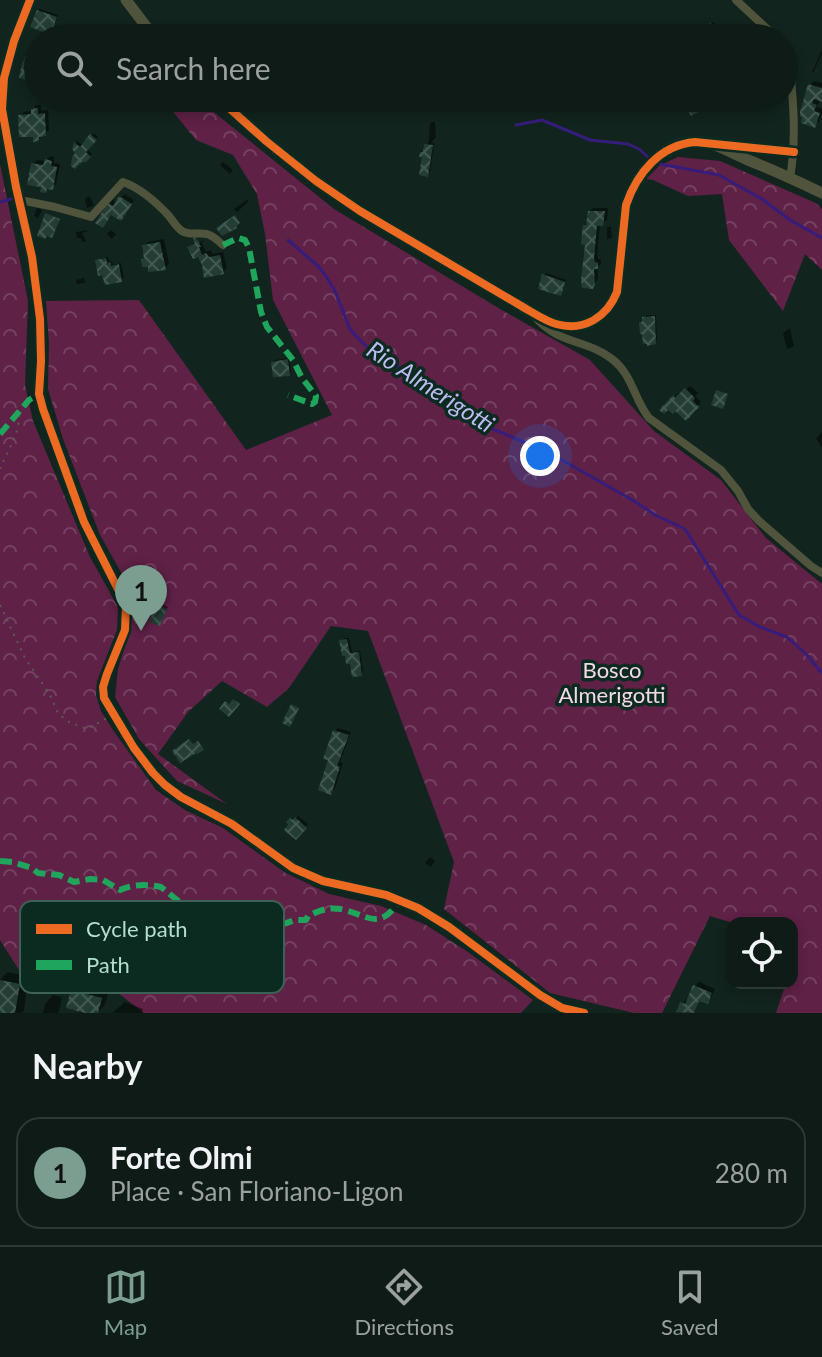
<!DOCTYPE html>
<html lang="en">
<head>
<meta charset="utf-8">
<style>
  :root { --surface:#0e1b16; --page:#17241f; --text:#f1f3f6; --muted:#9ba1a1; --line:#2e3935; --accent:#7b9e90 }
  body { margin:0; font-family:Lato,sans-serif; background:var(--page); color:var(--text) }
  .controls { position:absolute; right:24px; bottom:24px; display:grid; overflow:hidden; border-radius:16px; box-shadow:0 4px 12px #0003 }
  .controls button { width:72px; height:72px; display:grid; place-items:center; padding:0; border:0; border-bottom:2px solid var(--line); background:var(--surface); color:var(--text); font:40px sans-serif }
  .you { position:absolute; left:540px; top:456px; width:28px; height:28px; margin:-20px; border:6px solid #fff; border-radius:50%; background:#1a73e8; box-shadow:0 0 0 12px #1a73e833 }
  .badge { display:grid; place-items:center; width:52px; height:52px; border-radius:50%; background:var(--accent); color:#111; font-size:26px; font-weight:700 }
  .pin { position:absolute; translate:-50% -66px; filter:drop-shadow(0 2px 4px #0008) }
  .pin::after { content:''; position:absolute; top:42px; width:28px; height:24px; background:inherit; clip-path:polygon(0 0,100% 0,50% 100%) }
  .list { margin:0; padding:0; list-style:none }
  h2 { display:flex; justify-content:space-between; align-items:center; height:104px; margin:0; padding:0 32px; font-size:34px }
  h2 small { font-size:26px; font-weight:400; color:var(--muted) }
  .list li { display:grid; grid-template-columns:52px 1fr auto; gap:24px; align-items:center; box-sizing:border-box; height:112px; margin:0 16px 16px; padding:0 16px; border:2px solid var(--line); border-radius:24px }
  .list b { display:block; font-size:30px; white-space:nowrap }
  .list p { margin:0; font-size:26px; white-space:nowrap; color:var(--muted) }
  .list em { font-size:26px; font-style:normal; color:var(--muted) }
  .icon { flex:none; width:44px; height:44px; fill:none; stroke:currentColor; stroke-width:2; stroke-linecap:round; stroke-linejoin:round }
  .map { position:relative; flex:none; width:822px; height:1013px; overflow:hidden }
  .search { position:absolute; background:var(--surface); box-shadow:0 4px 12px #0003; left:24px; right:24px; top:24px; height:88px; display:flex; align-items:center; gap:20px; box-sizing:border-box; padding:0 28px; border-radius:44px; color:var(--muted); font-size:30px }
  .sheet { height:232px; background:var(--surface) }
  nav { display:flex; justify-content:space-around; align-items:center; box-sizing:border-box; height:112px; border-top:2px solid var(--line); background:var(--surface); font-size:22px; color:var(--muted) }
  nav a { display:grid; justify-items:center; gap:4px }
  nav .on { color:var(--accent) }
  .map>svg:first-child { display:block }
  .forest { fill:url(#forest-crowns) }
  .shadow { fill:#0007 }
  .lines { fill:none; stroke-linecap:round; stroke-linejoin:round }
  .stream { stroke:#361d7b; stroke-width:3 }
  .building { fill:url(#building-cross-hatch) }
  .path { stroke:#575e4d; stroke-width:2; stroke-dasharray:2 6; stroke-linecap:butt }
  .minor { stroke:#50543c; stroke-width:8 }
  .tertiary { stroke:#50543c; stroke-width:11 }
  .quiet { stroke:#20a55d; stroke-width:6; stroke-dasharray:12 6; stroke-linecap:butt }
  .cycleway-casing { stroke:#0b2b21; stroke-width:13 }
  .cycleway { stroke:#ed6a23; stroke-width:8 }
  .labels { text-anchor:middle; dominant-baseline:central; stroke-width:7; stroke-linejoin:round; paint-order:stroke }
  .park-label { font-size:22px; fill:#f6d8e6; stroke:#0b2b21 }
  .water-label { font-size:24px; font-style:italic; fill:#bfbbf1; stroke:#0b2b21 }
  .key { fill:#0b2b21; stroke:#3d6155; stroke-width:2 }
  .key-label { font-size:22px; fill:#b3dfcd }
</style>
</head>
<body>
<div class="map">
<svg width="822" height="1013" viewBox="0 0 822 1013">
  <defs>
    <pattern id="forest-crowns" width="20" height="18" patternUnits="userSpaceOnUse" patternTransform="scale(2)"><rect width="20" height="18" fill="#5f2146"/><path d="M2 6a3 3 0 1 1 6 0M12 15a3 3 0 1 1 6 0" fill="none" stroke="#744160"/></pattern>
    <pattern id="building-cross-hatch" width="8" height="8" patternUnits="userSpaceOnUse" patternTransform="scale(2)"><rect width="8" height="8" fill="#233d35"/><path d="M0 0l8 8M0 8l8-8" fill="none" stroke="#415951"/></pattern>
  </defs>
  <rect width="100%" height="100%" fill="#12241e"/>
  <!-- forest -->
  <path class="forest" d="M 162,98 L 198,98 L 205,105 L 334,209 L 500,309 L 590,360 L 654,431 L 721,480 L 766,538 L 822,584 L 822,1013 L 776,1013 L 786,983 L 792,983 L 792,964 L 798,945 L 792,942 L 792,923 L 733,923 L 710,916 L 662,1013 L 634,1013 L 550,993 L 444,909 L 454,862 L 368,631 L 331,626 L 289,688 L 267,707 L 222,681 L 188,712 L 158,754 L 227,804 L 177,781 L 139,739 L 115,697 L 118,669 L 132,622 L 131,590 L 100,535 L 63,439 L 48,389 L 49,344 L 46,301 L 139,300 L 246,450 L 332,415 L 273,300 L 265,234 L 257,194 L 233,155 L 196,140 Z
    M 678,157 L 720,161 L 818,204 L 822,210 L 822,270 L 805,254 L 783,311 L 729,240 L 722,194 L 688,196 L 653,180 L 646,179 L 659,166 Z
    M 0,164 L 28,301 L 25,385 L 33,421 L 90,557 L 118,607 L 117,630 L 97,681 L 96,695 L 101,711 L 113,730 L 156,790 L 185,810 L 223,828 L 284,872 L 329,894 L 381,906 L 426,925 L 468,952 L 533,1000 L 521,1013 L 144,1013 L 96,976 L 19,970 L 0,940 Z"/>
  <!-- shadow -->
  <path class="shadow" d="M 40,9 L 58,15 L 53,30 L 38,11 Z
    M 713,22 L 726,34 L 722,38 L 706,38 L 702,34 Z
    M 822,50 L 822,53 L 813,73 L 812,72 Z
    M 30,54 L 38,55 L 37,86 L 26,58 Z
    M 814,81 L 822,83 L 822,100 L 820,99 L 817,107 L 822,109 L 822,112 L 819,121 L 815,125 L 804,116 L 810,85 Z
    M 425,98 L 430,98 L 430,109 L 426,109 Z
    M 36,105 L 41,105 L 41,111 L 48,110 L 49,130 L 38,140 L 20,116 L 24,112 L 33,111 Z
    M 432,122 L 435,122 L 436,137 L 431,143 L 434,143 L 430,172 L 428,175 L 424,155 L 422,153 L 429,141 L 430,124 Z
    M 94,133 L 98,137 L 87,149 L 92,154 L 85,161 L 74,149 L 76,143 L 77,141 L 84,146 Z
    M 50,156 L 54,157 L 54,163 L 60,164 L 56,184 L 45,191 L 33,164 L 37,160 L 46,161 Z
    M 223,162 L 233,170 L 230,174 L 220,165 Z
    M 124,194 L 134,200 L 124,215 L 112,213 L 103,225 L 109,204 L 113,200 L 117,203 Z
    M 89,196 L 94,205 L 87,208 L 85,199 Z
    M 247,200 L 249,201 L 237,212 L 234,209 Z
    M 37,208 L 42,210 L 38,218 L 34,216 Z
    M 593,208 L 608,208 L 607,220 L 600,224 L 597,254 L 598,259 L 601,259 L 601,264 L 597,267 L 598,279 L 592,287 L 584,225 L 588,222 L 589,212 Z
    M 607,227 L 611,227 L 612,238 L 607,239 Z
    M 90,230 L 82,233 L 86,241 L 82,242 L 81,238 L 77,238 L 76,232 Z
    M 111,230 L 116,234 L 112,239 L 107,234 Z
    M 164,239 L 169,264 L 165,268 L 144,246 L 148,242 Z
    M 204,240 L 202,243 L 206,252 L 210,250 L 213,254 L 223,252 L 227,268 L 223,272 L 190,248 Z
    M 108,257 L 109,261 L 112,261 L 113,265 L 121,263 L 124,278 L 121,280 L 97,260 Z
    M 546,273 L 566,280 L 560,294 L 544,276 Z
    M 84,278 L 85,283 L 77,284 L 76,280 Z
    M 646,315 L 656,315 L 657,340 L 652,344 L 644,320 Z
    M 790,328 L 794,346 L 787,349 L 783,333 Z
    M 289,358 L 291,371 L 289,374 L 273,362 L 275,360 Z
    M 690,386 L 698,393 L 695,396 L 701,402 L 686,418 L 675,408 L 668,407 L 662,410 L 678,393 L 680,395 Z
    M 822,432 L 822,448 L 816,438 Z
    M 147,598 L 168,607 L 160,624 L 144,600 Z
    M 344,638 L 349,638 L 352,652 L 360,651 L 363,671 L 361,674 L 351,662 L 342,641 Z
    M 338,728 L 351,732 L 340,762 L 343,763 L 335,788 L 331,792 L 330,759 L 335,731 Z
    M 298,816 L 308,824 L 296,838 L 289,822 L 293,818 L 295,819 Z
    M 430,857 L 435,861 L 431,867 L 425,863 Z
    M 7,972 L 28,976 L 24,1011 L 21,1013 L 0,1013 L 0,980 Z
    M 81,982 L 109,989 L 105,1005 L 97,1013 L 93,1013 L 72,991 Z
    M 699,982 L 715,989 L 711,998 L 707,1002 L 700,999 L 694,1013 L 679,1011 L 686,999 L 689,1001 L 695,986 Z
    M 53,995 L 62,997 L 59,1011 L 57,1013 L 43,1013 L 45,1004 Z
    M 125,1002 L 143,1009 L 142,1013 L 112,1013 Z"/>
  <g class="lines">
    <!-- stream -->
    <path class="stream" d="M 516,125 L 542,120 L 590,140 L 628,144 L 639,149 L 648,157
      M 660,164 L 719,175 L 762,199 L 790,220 L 822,238
      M 0,202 L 11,199
      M 288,240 L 318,266 L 326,276 L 335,291 L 350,329 L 356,336 L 367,347 L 412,375 L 476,422 L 548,452 L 634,501 L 657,516 L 685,529 L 739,615 L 760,627 L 787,637 L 806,654 L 822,673"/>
  </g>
  <!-- building -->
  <path class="building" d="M 37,10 L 57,17 L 51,35 L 30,27 Z
    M 710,23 L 725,38 L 703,38 L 699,34 Z
    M 26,56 L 38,59 L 37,88 L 29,86 L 31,81 L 19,78 L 22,63 Z
    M 808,84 L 822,88 L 822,102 L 814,99 L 812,103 L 817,105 L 814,111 L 820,113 L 815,128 L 801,123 L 802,117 L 800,117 L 800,112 Z
    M 299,98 L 317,98 L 316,108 L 299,106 Z
    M 681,98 L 718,98 L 720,101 L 691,116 Z
    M 38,108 L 38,114 L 45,113 L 46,136 L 39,137 L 39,141 L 33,142 L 33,137 L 19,137 L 18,115 L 31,114 L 31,109 Z
    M 90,134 L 97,140 L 86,152 L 91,157 L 85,163 L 83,161 L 75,169 L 71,166 L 72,157 L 75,153 L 72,149 L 74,142 L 80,147 Z
    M 424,144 L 433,145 L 428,177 L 419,175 L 422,157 L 419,157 L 420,152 L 423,152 Z
    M 45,159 L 52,161 L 51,166 L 57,167 L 53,190 L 47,189 L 46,193 L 40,192 L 41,187 L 27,185 L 31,163 L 43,165 Z
    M 119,196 L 132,204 L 121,221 L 111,215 L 103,228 L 95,223 L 108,203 L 113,206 Z
    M 588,211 L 605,211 L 603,226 L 597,226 L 594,259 L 595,262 L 598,263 L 598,269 L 594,269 L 595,284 L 593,289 L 582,288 L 581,280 L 585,245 L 581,244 L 583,225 L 586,225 Z
    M 45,213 L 60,219 L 52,238 L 47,236 L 45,239 L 37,236 Z
    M 235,215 L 240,223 L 236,226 L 237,228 L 222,236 L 216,228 Z
    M 195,237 L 199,242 L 201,247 L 199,247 L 202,255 L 206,253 L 209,257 L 220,255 L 224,274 L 204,278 L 202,267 L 203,267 L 198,257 L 193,259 L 187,247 L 195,244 L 193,238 Z
    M 160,242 L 166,270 L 148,272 L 148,267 L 142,267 L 141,259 L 144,259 L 142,245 Z
    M 106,258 L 107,263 L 111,262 L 111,266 L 119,264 L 122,282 L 105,285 L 102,275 L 98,276 L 95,260 Z
    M 542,274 L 565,282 L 561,296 L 538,289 Z
    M 655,316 L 656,344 L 647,346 L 647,344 L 643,344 L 642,334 L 640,334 L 639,322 L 642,322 L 642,317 Z
    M 288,359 L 290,376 L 273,377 L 271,362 Z
    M 685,388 L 695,398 L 693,401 L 699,407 L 686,421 L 675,411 L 673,414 L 668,410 L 664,414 L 659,410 L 673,395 L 675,398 Z
    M 716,390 L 728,394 L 723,409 L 711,405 Z
    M 143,599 L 167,609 L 160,626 L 149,622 L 152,616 L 138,610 Z
    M 347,639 L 350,653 L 359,652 L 362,676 L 352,677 L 350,664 L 346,664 L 345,656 L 342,656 L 339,640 Z
    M 233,699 L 240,704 L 229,717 L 219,709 L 225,701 L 229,704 Z
    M 291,704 L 299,708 L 290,727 L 282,723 Z
    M 333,730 L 349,735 L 337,766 L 340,767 L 331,795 L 318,790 L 328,760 L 323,759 Z
    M 189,739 L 193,744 L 198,741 L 204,750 L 197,754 L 196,753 L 180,763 L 172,751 Z
    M 295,817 L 307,828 L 296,840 L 284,830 L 288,825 L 286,822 L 290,818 L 292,820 Z
    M 0,980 L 20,984 L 15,1013 L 0,1013 Z
    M 693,985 L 712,993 L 708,1004 L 699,1001 L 694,1013 L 676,1012 L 680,1002 L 685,1004 Z
    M 71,990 L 102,998 L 98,1013 L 85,1013 L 66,1008 Z"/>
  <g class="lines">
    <!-- path -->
    <path class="path" d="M 0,469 C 7,451 21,432 19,412
      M 0,605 L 25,658 L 50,695 L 58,713 L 67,721 L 87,729 L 107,718"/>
    <!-- minor -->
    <path class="minor" d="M 30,0 L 14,41 L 4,78 L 2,109 L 16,187 L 32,257 L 40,319 L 41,361 L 39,394 L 43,409 L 84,522 L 126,605 L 125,630 L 107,674 L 103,687 L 104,698 L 134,748 L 153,773 L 165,785 L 181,797 L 232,824 L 293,868 L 323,881 L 386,895 L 418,908 L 449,927 L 540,995 L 562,1008 L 584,1013
      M 736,0 L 777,38
      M 784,49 L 789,58 C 793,98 797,137 790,178
      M 719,144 L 794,152
      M 20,200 L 55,207 L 91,217 L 123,182 C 140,188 157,203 169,216 C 173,221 177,228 182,231 C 190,236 199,232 207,234 C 214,236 218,241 223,245
      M 534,316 C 560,346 585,338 612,359 C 632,374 634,399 649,418 L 721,470 L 738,491 L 748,509 L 759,521 L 811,566 L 822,573"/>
    <!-- tertiary -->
    <path class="tertiary" d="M 126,0 L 155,38
      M 218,98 L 266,141 L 316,181 L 360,211 L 528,310 C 537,315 546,321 556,324 C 584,332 607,317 617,292 L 626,205 C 637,172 668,134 708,143 C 721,146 735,155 748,160 C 773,170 797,181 822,193"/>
    <!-- quiet -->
    <path class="quiet" d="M 223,245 L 238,238 L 245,240 L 249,248 L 261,312 L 267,327 L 293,360 L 302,378 L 316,396 L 315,402 L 312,404 L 288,395
      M 0,434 L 29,400 L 39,394
      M 0,861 L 12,862 L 32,868 L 38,873 L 59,875 L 74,882 L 90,879 L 103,880 L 120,890 C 133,884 148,884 161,887 L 198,917 L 213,915 C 225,925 242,924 255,934 L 295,920 L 306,920 L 308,916 C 320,910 331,906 345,910 C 370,917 380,930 399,901"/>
    <defs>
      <path id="cycleway" d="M 30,0 L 14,41 L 4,78 L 2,109 L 16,187 L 32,257 L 40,319 L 41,361 L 39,394 L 43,409 L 84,522 L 126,605 L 125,630 L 107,674 L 103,687 L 104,698 L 134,748 L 153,773 L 165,785 L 181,797 L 232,824 L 293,868 L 323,881 L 386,895 L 418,908 L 449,927 L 540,995 L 562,1008 L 584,1013
        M 218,98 L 266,141 L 316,181 L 360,211 L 528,310 C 537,315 546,321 556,324 C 584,332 607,317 617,292 L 626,205 C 637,173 660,145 695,142 L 794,152"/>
    </defs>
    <!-- cycleway casing -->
    <use href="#cycleway" class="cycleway-casing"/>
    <!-- cycleway -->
    <use href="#cycleway" class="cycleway"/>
  </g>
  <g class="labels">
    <!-- park labels -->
    <g class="park-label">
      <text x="612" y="669">Bosco<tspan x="612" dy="25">Almerigotti</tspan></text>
    </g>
    <!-- water labels -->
    <g class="water-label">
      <text transform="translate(431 386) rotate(33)">Rio Almerigotti</text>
    </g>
  </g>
  <!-- legend -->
  <rect x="20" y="901" width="264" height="92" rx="12" class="key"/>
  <rect x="36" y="924" width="36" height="10" fill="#ed6a23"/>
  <rect x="36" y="960" width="36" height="10" fill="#20a55d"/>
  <g class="key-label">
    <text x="86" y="937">Cycle path</text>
    <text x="86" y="973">Path</text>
  </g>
</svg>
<div class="controls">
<button><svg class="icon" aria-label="locate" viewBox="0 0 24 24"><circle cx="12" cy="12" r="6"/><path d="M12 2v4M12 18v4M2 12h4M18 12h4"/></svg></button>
</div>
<div class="you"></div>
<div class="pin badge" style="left:141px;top:631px">1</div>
<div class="search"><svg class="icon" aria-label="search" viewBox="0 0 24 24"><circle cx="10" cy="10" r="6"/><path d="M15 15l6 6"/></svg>Search here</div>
</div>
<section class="sheet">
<h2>Nearby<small></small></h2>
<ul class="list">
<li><span class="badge">1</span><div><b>Forte Olmi</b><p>Place · San Floriano-Ligon</p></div><em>280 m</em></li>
</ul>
</section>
<nav>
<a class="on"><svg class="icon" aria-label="map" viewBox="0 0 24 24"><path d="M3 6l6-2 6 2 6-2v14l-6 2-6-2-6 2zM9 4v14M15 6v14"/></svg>Map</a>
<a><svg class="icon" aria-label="directions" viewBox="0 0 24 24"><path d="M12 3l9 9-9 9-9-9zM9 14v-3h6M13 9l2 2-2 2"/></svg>Directions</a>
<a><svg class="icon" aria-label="saved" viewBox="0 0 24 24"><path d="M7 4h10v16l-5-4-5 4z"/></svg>Saved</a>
</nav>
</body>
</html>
